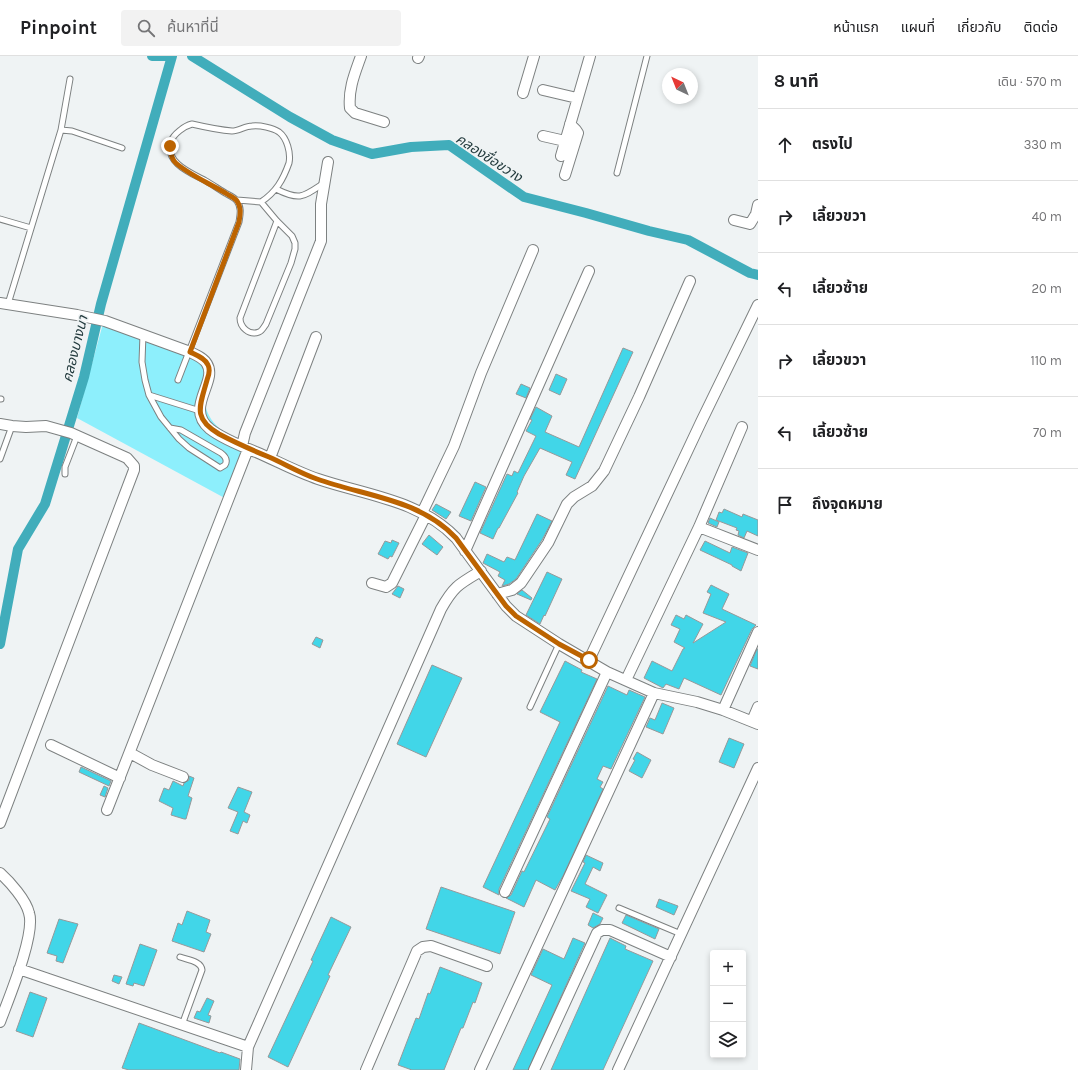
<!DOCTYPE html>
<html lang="th">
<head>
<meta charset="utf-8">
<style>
  :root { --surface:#fff; --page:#f2f2f2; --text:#202124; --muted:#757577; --line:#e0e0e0 }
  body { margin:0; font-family:Karla,"Noto Sans Thai",sans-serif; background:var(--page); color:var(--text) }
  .controls { position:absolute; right:12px; bottom:12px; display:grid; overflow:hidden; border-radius:4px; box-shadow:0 2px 6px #0003 }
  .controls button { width:36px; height:36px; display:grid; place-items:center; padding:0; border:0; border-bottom:1px solid var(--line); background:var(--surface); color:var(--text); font:20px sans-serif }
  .compass { position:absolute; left:662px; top:12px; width:36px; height:36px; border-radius:50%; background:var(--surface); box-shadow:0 2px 6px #0003; rotate:317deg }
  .stop { position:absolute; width:12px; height:12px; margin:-9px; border:3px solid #bc6300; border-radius:50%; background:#fff }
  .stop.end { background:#bc6300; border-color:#fff; box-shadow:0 1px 4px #0008 }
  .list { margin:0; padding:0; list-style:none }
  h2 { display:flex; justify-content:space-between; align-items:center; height:52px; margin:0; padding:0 16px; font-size:17px }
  h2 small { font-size:13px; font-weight:400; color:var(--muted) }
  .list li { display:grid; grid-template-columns:26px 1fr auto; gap:12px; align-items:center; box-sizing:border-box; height:72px; padding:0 16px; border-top:1px solid var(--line) }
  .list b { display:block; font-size:15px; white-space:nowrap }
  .list em { font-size:13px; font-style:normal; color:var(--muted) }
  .icon { flex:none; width:22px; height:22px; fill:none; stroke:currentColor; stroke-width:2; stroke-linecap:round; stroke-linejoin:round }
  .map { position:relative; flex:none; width:758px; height:1014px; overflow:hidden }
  header { display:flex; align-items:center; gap:24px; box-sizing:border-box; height:56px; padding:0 20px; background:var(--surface); border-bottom:1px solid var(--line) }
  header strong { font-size:19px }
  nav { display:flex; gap:22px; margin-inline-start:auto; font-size:14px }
  .search { width:280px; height:36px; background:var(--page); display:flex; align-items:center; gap:10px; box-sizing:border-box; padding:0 14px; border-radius:4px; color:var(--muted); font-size:15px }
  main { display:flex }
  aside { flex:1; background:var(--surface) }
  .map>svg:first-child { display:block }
  .green { fill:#8deffc }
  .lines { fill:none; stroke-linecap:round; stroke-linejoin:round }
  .canal { stroke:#41adbb; stroke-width:10 }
  .building { fill:#41d6e8; stroke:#96999a }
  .service-casing { stroke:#7d8181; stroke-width:7 }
  .minor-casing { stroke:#7d8181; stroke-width:12 }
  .service { stroke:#fff; stroke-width:5 }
  .minor { stroke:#fff; stroke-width:10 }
  .route { stroke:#bc6300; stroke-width:5 }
  .labels { text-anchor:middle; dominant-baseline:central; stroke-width:3; stroke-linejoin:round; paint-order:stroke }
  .water-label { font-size:14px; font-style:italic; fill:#1f373a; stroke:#eff3f4 }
</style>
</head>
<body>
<header>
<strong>Pinpoint</strong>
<div class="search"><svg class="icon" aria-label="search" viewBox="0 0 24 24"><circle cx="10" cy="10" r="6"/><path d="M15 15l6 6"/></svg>ค้นหาที่นี่</div>
<nav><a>หน้าแรก</a><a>แผนที่</a><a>เกี่ยวกับ</a><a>ติดต่อ</a></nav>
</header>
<main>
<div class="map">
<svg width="758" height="1014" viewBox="0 0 758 1014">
  <rect width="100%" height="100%" fill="#eff3f4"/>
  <!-- green -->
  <path class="green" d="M 104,264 L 211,307 C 210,317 204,338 205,347 C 209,373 233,381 254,391 L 232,446 L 77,362 Z"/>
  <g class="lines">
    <!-- canal -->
    <path class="canal" d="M 152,0 L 172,0
      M 192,0 L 290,61 L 332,84 L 372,98 L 411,91 L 449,89 L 524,141 L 586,157 L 649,175 L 688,184 L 750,217 L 758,219
      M 0,588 L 18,493 L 45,448 L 84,321 L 101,248 L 172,0"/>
  </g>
  <!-- building -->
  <path class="building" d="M 623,292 L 633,296 L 575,423 L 566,419 L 572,406 L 540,392 L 524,420 L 517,436 L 518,437 L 499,472 L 498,472 L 493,483 L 480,477 L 507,418 L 512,420 L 514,415 L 518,417 L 536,380 L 526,375 L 532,364 L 530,363 L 536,351 L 552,360 L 545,376 L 579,391 Z
    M 556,318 L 567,323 L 560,339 L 549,334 Z
    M 521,328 L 530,332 L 526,342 L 516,338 Z
    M 475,426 L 486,431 L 471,465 L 459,460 Z
    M 436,448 L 451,456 L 446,463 L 432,454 Z
    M 724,453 L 742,461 L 743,458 L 758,464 L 758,480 L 747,475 L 744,482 L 738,479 L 739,475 L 736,474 L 737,472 L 716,464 L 719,456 L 722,457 Z
    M 537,458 L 552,465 L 542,484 L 516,523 L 509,528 L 502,530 L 505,524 L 498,520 L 500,516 L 483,507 L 487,498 L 504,506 L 507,501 L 515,504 Z
    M 710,462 L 719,466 L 717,471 L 708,467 Z
    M 429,479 L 443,491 L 437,499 L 422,488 Z
    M 392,484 L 399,487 L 392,501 L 390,500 L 388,503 L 378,498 L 385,485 L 391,487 Z
    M 705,485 L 730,497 L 732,491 L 748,497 L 741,515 L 732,510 L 732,509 L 700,494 Z
    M 547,516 L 562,523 L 545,560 L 544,559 L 540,568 L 526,559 Z
    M 711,529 L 729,538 L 722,553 L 756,569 L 752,573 L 721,639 L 684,622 L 679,633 L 666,628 L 663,632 L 644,622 L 652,605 L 672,615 L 683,593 L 685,592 L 674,586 L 680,573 L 671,569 L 676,559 L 684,563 L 686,559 L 703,568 L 693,587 L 726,566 L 703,557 L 711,538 L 707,536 Z
    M 398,530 L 404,533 L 400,542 L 392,538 Z
    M 522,534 L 532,542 L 531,544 L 517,538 Z
    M 316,581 L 323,584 L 320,592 L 312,588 Z
    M 757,593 L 758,593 L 758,613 L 750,610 Z
    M 565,605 L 582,614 L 581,616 L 597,623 L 499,833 L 499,839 L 483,831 L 560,666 L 540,656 Z
    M 432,609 L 462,622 L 426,701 L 397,688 Z
    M 608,630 L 627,639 L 629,634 L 645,641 L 611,713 L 603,710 L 597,723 L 603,726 L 600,731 L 603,733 L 563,820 L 555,834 L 536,824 L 524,851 L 506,842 L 511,839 L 522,815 L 524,816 L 550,763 L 547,761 Z
    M 662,647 L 674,652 L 663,678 L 646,671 L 650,662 L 655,664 Z
    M 729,682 L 744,688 L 734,712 L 719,706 Z
    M 637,696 L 651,704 L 642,722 L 629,715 L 635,704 L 633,703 Z
    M 81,711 L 111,725 L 109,730 L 79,716 Z
    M 189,720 L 194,722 L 188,740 L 192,742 L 186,763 L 184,763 L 171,759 L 173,752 L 159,745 L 164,732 L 169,734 L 173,725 L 183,730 L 184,727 L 189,724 Z
    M 104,730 L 108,732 L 105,741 L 100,739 Z
    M 238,731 L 252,736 L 244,756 L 250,759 L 247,767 L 243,765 L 238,778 L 230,775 L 238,756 L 228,752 Z
    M 586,799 L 603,807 L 600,815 L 593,811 L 585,828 L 607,839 L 598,857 L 586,851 L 590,843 L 571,835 L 585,807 L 583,806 Z
    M 441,831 L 515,856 L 500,898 L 426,873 Z
    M 659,843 L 678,850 L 674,859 L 656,851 Z
    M 187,855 L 210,864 L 206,876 L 211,878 L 204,896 L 172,885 L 178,867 L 182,869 Z
    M 593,857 L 603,862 L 600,868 L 593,872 L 588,869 Z
    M 626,859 L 659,873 L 655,883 L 622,867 Z
    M 331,861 L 351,871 L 328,919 L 330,920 L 288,1011 L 268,1001 L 313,905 L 311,904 Z
    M 59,863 L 78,868 L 63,907 L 56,905 L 57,900 L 47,897 Z
    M 573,882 L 585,887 L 528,1014 L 513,1014 L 552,929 L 531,919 L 543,893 L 564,903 Z
    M 610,882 L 626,890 L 625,893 L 653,905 L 603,1014 L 551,1014 Z
    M 140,888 L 157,894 L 144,930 L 134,927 L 133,930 L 126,928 Z
    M 440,911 L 482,927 L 475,947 L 473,946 L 463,972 L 461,972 L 444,1014 L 412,1014 L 398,1009 L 416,962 L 419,963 L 428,937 L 430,938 Z
    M 114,919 L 122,921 L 119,928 L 112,925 Z
    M 30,936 L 47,942 L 33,981 L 16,975 Z
    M 207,942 L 214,945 L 208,959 L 211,960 L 209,967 L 194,962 L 197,955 L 200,956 Z
    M 139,967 L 220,997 L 221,996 L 240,1003 L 239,1014 L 129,1014 L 122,1012 Z"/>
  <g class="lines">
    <defs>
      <path id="service" d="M 61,74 L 72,75 L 122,92
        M 617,117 L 647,0
        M 276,133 C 300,145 303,141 324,127
        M 261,146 L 277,165 L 292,180 L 295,187 L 295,193 L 291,207 L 266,268 C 264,271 262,275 259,276 C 249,280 240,271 240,262 L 277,165
        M 0,163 L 31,172
        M 8,248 L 61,74 L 70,23
        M 143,278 L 142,306 L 145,324 L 149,339 L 161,361 L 179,383 L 189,392 L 217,410 L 220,412 L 225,409 C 228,404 225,400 221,397 L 181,374 L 170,372
        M 178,324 L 239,166 C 240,159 242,152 237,145 C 235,142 231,140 227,138 C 220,134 213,129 206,125 C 191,117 164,107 171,85 C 174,78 184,70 192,68 C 205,71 218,74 232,75 C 239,75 245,70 252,70 C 260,69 273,72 279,76 C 287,82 291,97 289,107 C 283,124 276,136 261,146 L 237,144
        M 149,339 L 200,355
        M 0,343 L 1,343
        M 0,403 L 12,370
        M 65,418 L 65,411 L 77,380
        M 530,651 L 559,588
        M 619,852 L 681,878
        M 180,901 C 188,904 201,905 202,914 L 182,969"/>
      <path id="minor" d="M 361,0 C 355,17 348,33 350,52 L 355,57 L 384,66
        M 418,2 L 419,0
        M 543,34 L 577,42
        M 523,37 L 534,0
        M 543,80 L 565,85
        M 561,100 L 590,0
        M 565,119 L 578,77 L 576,74 L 570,68
        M 734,164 L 750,168 L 756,158 L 758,149
        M 0,247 L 77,259 L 105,265 L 190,296 C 196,299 204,302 207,308 C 218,326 184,352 210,373 C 223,383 241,390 256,396 C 277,405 297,416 318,423 C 365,439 420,444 456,482 L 506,550 L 516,560 L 559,588 L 607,616 L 654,637 L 697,646 L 723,654 L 758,668
        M 0,368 L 12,370 L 26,371 L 46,370 L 71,377 L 127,402 L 134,410 L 134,414 L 0,767
        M 242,390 L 245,377 L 321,185 L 321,148 L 328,106
        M 270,402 L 316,281
        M 422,457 L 454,390 L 481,317 L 533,194
        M 699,471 L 758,494
        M 465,495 L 589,215
        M 372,527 L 386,531 L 392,527 L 426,459
        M 497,538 L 512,534 L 521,527 L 548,487 L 567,448 L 574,441 L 592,430 L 604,415 L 639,341 L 690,225
        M 589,604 L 701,366 L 758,249
        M 626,624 L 699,471 L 742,371
        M 723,654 L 758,576
        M 752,665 L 758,651
        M 51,689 L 120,722
        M 130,697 L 152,709 L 183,721
        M 107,754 L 248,393
        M 0,817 C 10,826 26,844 29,857 C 36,878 8,944 0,966
        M 505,836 L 607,616
        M 19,913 L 248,991
        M 246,1014 L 248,991 L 441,553 C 454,530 459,528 481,515
        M 366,1014 L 417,895 L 423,891 L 431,890 L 487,910
        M 480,1014 L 654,637
        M 534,1014 L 597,877 L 602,874 L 610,874 L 671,901
        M 618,1014 L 758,712"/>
    </defs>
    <!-- service casing -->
    <use href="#service" class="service-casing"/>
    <!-- minor casing -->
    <use href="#minor" class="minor-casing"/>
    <!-- service -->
    <use href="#service" class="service"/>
    <!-- minor -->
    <use href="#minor" class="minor"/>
  </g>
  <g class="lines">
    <!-- route -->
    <path class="route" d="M 170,90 C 170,96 171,100 174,105 C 183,116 213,129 227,138 C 230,140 235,142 237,145 C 242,152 240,159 239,166 L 190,296 C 196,299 205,302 208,309 C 210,313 209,319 207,324 C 200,350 192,362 219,378 C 236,387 252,394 269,401 C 285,408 300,417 317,423 C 364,440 420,443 456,482 L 506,550 L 516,560 L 559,588 L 589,604"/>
  </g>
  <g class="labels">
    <!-- water labels -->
    <g class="water-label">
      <text transform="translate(489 102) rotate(33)">คลองขื่อขวาง</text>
      <text transform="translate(75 293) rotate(-76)">คลองบางนา</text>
    </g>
  </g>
</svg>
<div class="controls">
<button>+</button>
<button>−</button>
<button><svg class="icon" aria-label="layers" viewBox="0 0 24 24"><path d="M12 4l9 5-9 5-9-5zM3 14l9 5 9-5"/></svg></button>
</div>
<svg class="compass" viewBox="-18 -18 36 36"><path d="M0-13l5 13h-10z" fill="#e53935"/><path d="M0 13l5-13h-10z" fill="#757577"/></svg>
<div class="stop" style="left:589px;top:604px"></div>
<div class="stop end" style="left:170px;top:90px"></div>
</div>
<aside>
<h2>8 นาที<small>เดิน · 570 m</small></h2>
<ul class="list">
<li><svg class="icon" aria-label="ahead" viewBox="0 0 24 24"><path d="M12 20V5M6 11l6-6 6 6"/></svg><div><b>ตรงไป</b></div><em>330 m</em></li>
<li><svg class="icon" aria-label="right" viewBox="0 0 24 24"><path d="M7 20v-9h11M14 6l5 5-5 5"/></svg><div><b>เลี้ยวขวา</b></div><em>40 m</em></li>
<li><svg class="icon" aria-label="left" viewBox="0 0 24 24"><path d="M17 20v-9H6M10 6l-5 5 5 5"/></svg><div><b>เลี้ยวซ้าย</b></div><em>20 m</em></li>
<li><svg class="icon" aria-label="right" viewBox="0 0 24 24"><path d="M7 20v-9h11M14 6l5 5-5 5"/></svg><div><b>เลี้ยวขวา</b></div><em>110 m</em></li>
<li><svg class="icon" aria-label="left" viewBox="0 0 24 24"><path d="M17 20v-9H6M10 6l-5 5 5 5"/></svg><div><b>เลี้ยวซ้าย</b></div><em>70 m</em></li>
<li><svg class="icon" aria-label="arrive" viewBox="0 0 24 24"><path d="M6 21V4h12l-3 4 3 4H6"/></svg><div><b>ถึงจุดหมาย</b></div></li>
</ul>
</aside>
</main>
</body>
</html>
